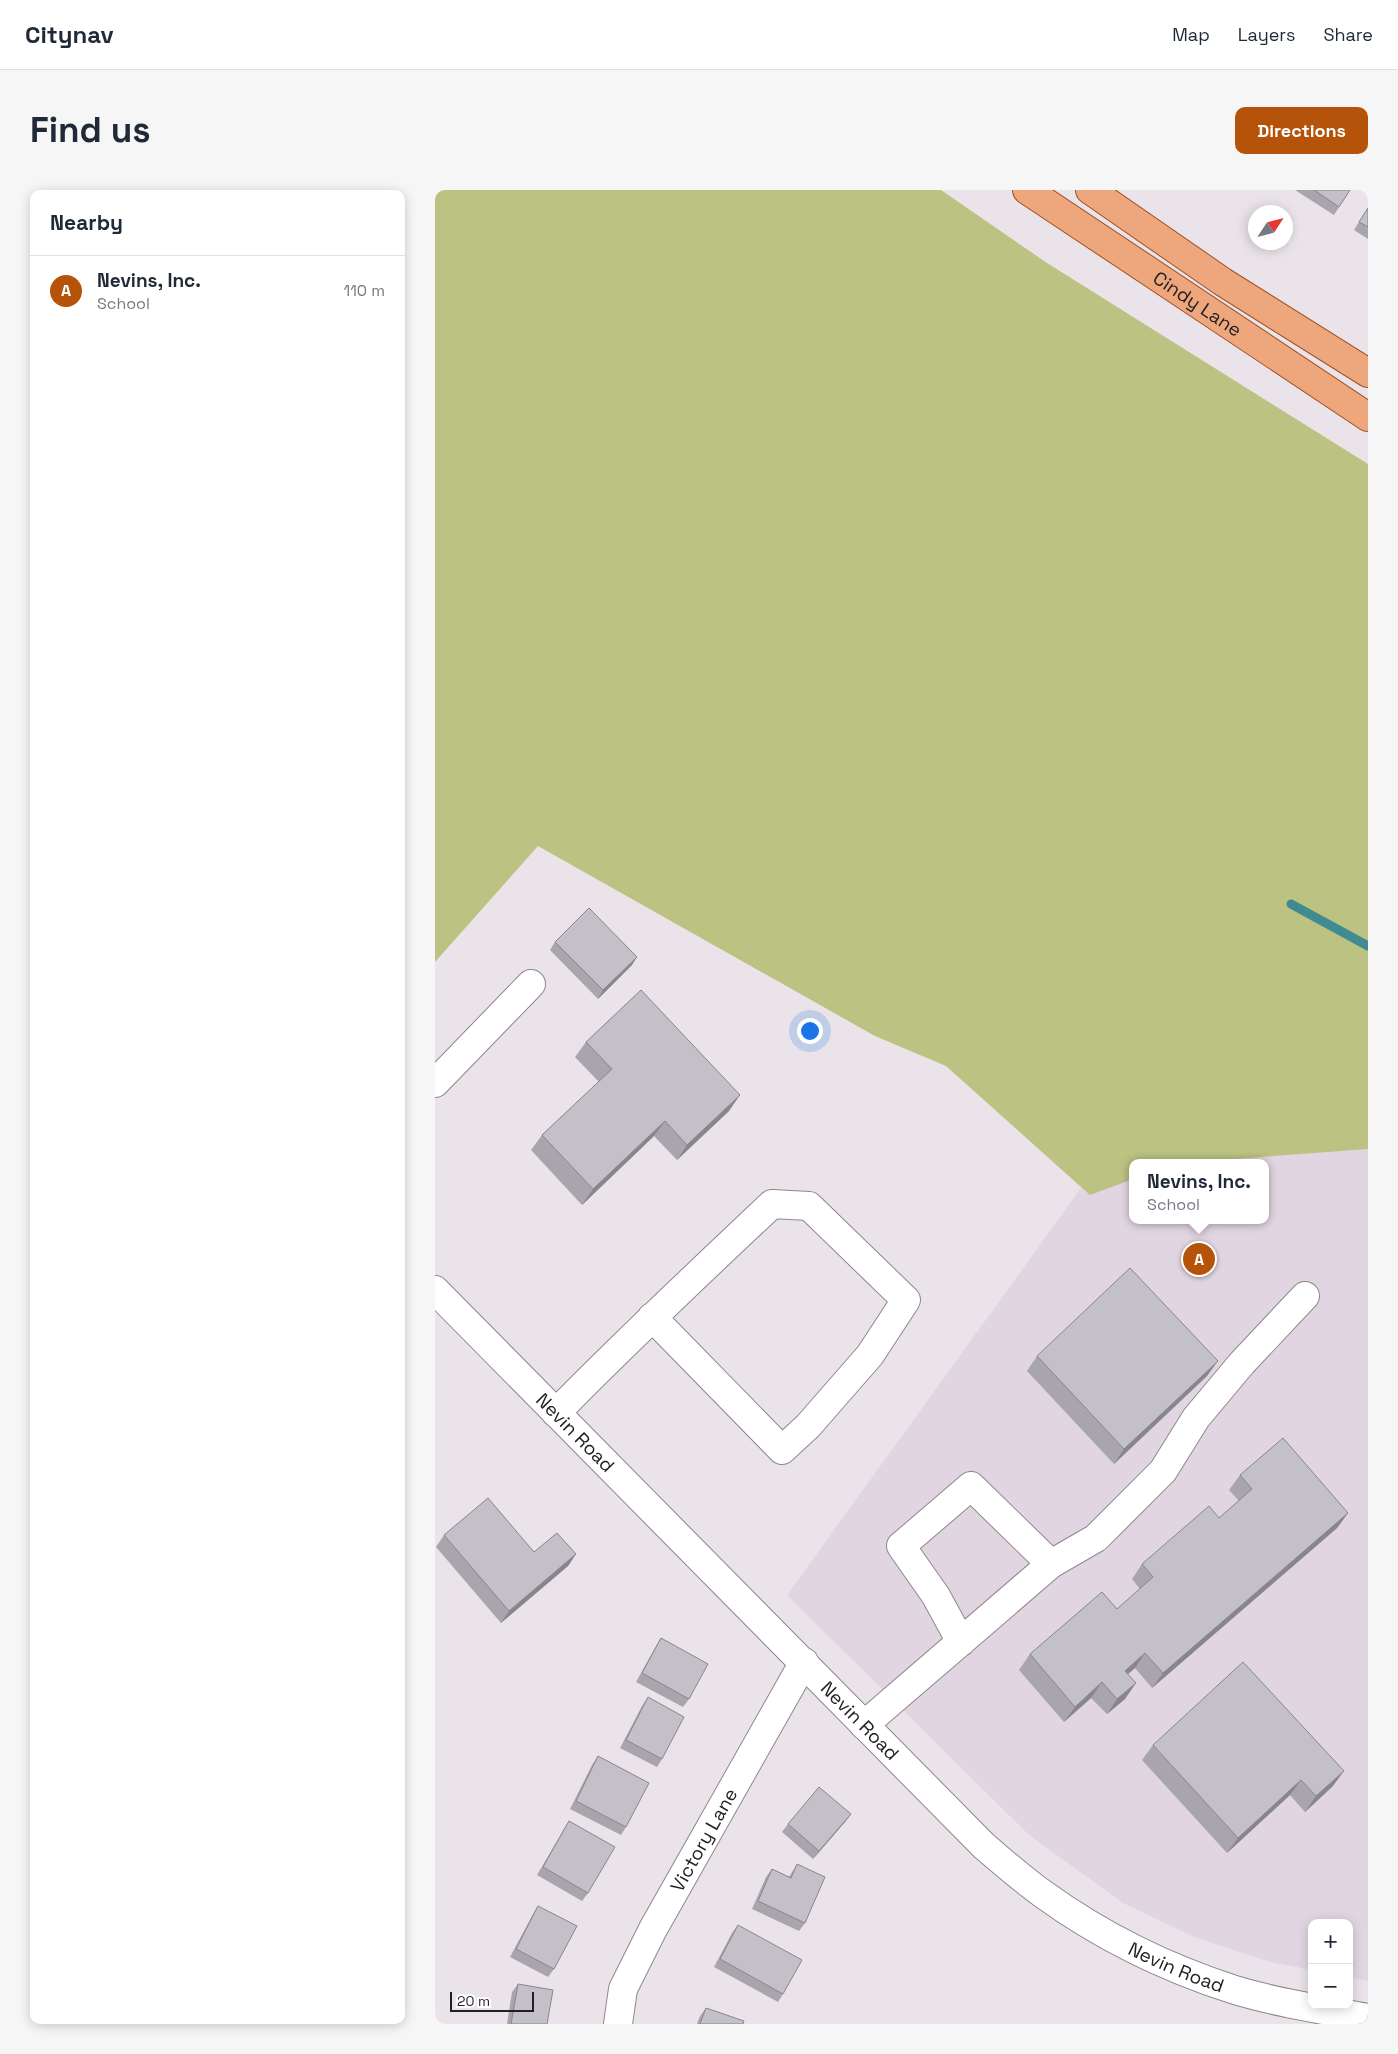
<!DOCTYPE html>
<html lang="en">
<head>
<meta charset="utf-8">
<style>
  :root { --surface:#fff; --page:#f6f6f7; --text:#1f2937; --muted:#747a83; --line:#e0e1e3; --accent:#b45309 }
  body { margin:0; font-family:"Space Grotesk",sans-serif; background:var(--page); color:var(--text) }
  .controls { position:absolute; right:15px; bottom:15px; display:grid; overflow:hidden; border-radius:10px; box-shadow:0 2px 12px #0003 }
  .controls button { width:45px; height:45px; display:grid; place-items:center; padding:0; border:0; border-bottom:1px solid var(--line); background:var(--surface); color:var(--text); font:25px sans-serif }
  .compass { position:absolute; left:813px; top:15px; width:45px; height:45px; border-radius:50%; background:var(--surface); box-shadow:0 2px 12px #0003; rotate:54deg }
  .scale { position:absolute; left:15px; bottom:12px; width:84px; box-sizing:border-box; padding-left:5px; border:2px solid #211f21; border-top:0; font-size:14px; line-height:18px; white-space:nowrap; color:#211f21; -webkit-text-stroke:4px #fff; paint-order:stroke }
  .you { position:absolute; left:374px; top:840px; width:18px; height:18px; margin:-12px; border:4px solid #fff; border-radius:50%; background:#1a73e8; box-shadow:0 0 0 8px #1a73e833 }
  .badge { display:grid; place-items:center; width:32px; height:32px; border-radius:50%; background:var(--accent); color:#fff; font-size:16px; font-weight:700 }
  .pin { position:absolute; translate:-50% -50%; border:2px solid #fff; box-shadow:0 1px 5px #0006 }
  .popup { position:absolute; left:694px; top:969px; width:140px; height:65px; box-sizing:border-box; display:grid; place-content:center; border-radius:10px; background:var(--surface); filter:drop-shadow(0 1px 4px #0005); font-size:16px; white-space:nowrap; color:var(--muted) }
  .popup b { font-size:19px; color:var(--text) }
  .popup::after { content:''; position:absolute; left:50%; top:100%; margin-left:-10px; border:10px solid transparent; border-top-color:var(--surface) }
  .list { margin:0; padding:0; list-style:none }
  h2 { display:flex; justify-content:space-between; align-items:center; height:65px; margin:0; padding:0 20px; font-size:21px }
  h2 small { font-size:16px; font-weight:400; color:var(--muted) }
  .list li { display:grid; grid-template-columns:32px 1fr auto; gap:15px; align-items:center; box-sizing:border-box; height:70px; padding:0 20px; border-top:1px solid var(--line) }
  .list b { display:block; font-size:19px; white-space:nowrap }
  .list p { margin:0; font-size:16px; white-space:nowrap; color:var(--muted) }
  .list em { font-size:16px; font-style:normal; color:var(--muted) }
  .map { position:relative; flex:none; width:933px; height:1834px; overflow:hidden; border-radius:10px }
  header { display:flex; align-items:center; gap:30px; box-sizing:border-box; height:70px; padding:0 25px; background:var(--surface); border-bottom:1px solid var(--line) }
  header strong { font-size:24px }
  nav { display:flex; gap:28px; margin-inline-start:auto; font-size:18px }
  .intro { display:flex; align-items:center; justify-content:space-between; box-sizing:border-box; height:120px; padding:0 30px }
  h1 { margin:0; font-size:35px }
  .button { padding:12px 22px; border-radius:10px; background:var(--accent); color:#fff; font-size:18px; font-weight:700 }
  main { display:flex; gap:30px; padding:0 30px }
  aside { flex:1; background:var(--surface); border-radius:10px; box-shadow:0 2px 12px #0003 }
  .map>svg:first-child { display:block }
  .built { fill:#e1d5e1; fill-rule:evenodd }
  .green { fill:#bbc282 }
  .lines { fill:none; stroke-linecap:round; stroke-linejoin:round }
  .stream { stroke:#408b90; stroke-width:9 }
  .minor-casing { stroke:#8d878d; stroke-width:30 }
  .major-casing { stroke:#9f5124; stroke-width:30 }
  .minor { stroke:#fff; stroke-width:28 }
  .major { stroke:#eea77c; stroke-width:28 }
  .wall { fill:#a8a5ac }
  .shaded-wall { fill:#88868c }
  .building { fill:#c3c0c8; stroke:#88868c }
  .labels { text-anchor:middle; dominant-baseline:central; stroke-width:4.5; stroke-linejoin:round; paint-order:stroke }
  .street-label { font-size:19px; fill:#211f21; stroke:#fff }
</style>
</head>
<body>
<header>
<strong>Citynav</strong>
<nav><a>Map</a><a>Layers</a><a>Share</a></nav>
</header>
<div class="intro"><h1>Find us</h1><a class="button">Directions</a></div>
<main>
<aside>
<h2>Nearby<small></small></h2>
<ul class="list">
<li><span class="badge">A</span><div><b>Nevins, Inc.</b><p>School</p></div><em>110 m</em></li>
</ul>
</aside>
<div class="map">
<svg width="933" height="1834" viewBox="0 0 933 1834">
  <rect width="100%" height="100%" fill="#eae4ea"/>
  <!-- built -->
  <path class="built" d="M 872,685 L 933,733 L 933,1791 L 914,1787 L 914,1733 L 877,1733 L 877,1780 L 835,1772 L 759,1747 L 688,1713 L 594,1645 L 352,1405 ZM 698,973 L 830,973 L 830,1030 L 698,1030 Z"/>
  <!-- green -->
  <path class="green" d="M 0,0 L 506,0 L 612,73 L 933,274 L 933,959 L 745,973 L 698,973 L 698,989 L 655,1005 L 511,876 L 440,846 L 103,656 L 0,772 Z"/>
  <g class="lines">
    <!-- stream -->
    <path class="stream" d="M 856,714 L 933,756"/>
    <defs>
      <g id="minor">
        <path d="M 0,893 L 96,794"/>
        <path id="s1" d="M 0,1100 L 549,1656 C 568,1672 587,1689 608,1704 C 666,1746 731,1778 800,1800 C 843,1813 889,1820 933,1828"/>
        <path d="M 121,1223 C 191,1151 264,1083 337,1014 L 374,1016 L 471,1110 L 435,1165 L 373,1236 L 347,1260 L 217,1127"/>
        <path d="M 616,1374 L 661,1348 L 728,1281 L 761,1228 L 807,1173 L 870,1106"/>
        <path d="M 429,1535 L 616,1374 L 536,1296 L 466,1356 L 501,1406 L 526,1452"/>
        <path id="s2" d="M 183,1834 L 188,1799 L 218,1739 L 369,1472"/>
      </g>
      <g id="major">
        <path id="s3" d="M 592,0 L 933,227"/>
        <path d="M 655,0 L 788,92 L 933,183"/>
      </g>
    </defs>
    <!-- minor casing -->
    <use href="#minor" class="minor-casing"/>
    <!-- major casing -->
    <use href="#major" class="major-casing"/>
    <!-- minor -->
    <use href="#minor" class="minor"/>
    <!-- major -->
    <use href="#major" class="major"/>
  </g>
  <!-- wall -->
  <path class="wall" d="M 860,0 L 915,0 L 899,25 Z
    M 933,17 L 933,49 L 919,40 Z
    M 120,752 L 197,775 L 163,809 L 115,760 Z
    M 151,852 L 294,921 L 242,970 L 219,946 L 147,1015 L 96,960 L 107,945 L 164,892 L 140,867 Z
    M 602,1166 L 772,1186 L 679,1274 L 592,1181 Z
    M 805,1285 L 913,1323 L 902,1338 L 717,1498 L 700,1478 L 693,1484 L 690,1509 L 672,1524 L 656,1508 L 629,1532 L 584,1480 L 595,1464 L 682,1419 L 705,1399 L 697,1389 L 707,1374 L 784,1328 L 804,1311 L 794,1300 Z
    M 9,1345 L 99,1362 L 141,1364 L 133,1376 L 66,1433 L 1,1357 Z
    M 226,1448 L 254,1509 L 248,1517 L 201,1492 L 221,1456 Z
    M 213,1507 L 227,1569 L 222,1577 L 185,1558 L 207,1516 Z
    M 718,1555 L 898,1596 L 870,1622 L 855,1605 L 792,1663 L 707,1570 Z
    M 163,1566 L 191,1637 L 186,1645 L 135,1619 L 157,1575 Z
    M 416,1624 L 410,1632 L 378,1669 L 347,1642 L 353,1634 Z
    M 134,1631 L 153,1703 L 147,1711 L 102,1685 L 129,1639 Z
    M 362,1674 L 370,1733 L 364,1741 L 317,1719 L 331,1687 L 337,1679 L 354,1687 Z
    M 103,1716 L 119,1779 L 113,1787 L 75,1767 L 98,1724 Z
    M 303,1735 L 348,1804 L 343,1812 L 279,1777 L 297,1743 Z
    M 83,1794 L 112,1834 L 72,1834 L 77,1802 Z
    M 271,1818 L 308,1834 L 262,1834 L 265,1826 Z"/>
  <!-- shaded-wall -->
  <path class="shaded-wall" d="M 202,767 L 197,775 L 163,809 L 168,800 Z
    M 305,905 L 294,921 L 242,970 L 252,955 Z
    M 230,931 L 219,946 L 147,1015 L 158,999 Z
    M 783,1171 L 772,1186 L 679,1274 L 689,1259 Z
    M 913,1323 L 902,1338 L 717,1498 L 728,1483 Z
    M 141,1364 L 133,1376 L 66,1433 L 74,1421 Z
    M 710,1463 L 700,1478 L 679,1496 L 690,1481 Z
    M 667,1492 L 656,1508 L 629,1532 L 640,1517 Z
    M 701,1493 L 690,1509 L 672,1524 L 682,1509 Z
    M 909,1581 L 898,1596 L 870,1622 L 881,1606 Z
    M 866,1590 L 855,1605 L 792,1663 L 803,1648 Z
    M 416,1624 L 410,1632 L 378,1669 L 384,1661 Z"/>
  <!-- building -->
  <path class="building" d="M 879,0 L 915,0 L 904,17 Z
    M 933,18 L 933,37 L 924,32 Z
    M 154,718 L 202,767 L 168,800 L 120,752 Z
    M 206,800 L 305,905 L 252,955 L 230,931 L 158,999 L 107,945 L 177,879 L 151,852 Z
    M 695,1078 L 783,1171 L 689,1259 L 602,1166 Z
    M 848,1248 L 913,1323 L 728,1483 L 710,1463 L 690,1481 L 701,1493 L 682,1509 L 667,1492 L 640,1517 L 595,1464 L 667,1402 L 682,1419 L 718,1387 L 707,1374 L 774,1316 L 784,1328 L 817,1299 L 805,1285 Z
    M 53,1308 L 99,1362 L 122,1343 L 141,1364 L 74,1421 L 9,1345 Z
    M 226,1448 L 273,1474 L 254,1509 L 207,1483 Z
    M 808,1472 L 909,1581 L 881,1606 L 866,1590 L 803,1648 L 718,1555 Z
    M 213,1507 L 249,1527 L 227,1569 L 191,1550 Z
    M 163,1566 L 214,1593 L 191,1637 L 141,1611 Z
    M 384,1597 L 416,1624 L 384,1661 L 353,1634 Z
    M 134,1631 L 180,1657 L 153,1703 L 108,1677 Z
    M 362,1674 L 390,1687 L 370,1733 L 323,1711 L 337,1679 L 356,1688 Z
    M 103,1716 L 142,1736 L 119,1779 L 81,1759 Z
    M 303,1735 L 367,1770 L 348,1804 L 285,1769 Z
    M 83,1794 L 118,1800 L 112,1834 L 76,1834 Z
    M 271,1818 L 309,1831 L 308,1834 L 265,1834 Z"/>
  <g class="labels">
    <!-- street labels -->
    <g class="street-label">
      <text stroke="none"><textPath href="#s3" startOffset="205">Cindy Lane</textPath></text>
      <text stroke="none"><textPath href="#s1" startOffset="200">Nevin Road</textPath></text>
      <text stroke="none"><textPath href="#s1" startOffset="605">Nevin Road</textPath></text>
      <text stroke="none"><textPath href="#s2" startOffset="205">Victory Lane</textPath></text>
      <text stroke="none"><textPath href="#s1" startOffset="1010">Nevin Road</textPath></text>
    </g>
  </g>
</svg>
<div class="controls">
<button>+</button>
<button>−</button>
</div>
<svg class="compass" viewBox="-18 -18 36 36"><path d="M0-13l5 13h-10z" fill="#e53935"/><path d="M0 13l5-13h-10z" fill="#747a83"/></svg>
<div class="scale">20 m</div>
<div class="you"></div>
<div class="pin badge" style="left:764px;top:1069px">A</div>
<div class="popup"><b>Nevins, Inc.</b>School</div>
</div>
</main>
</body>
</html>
